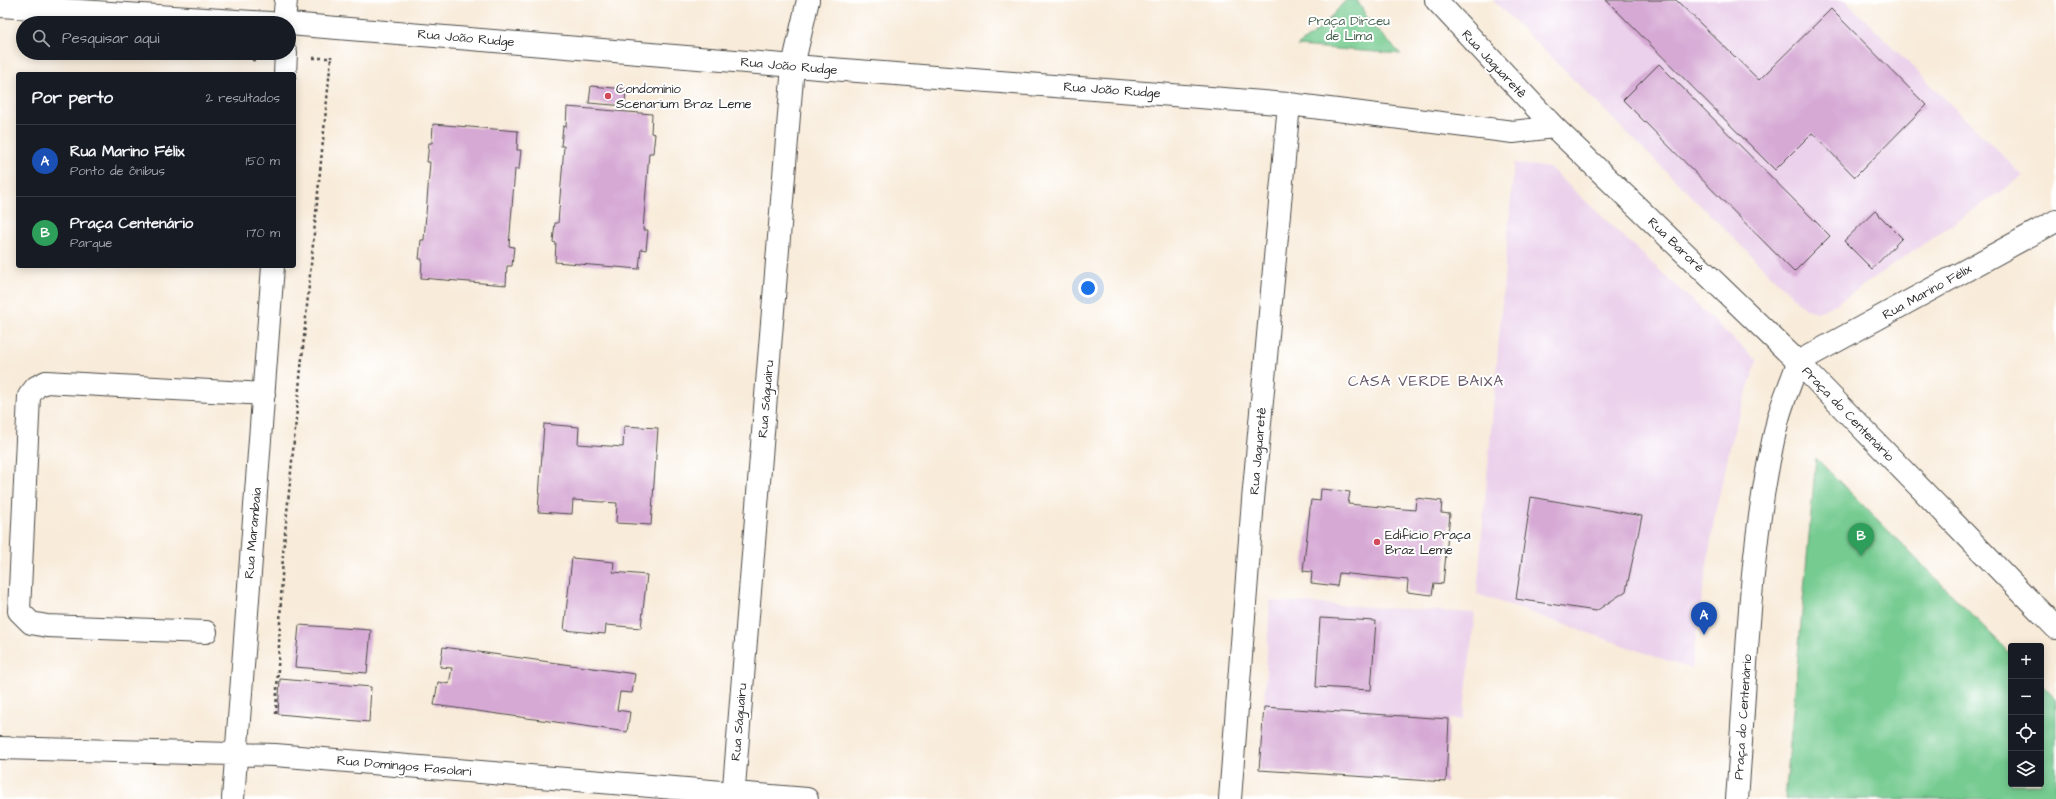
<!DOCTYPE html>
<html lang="pt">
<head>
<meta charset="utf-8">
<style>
  :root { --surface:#171b24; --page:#20242c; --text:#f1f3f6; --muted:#9ea1a6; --line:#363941; --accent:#d1495b }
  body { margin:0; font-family:"Architects Daughter",sans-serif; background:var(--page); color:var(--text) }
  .controls { position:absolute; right:12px; bottom:12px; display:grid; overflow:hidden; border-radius:4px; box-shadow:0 2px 10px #0003 }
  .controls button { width:36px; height:36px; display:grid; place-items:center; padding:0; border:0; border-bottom:1px solid var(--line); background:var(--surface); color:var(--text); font:20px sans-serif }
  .you { position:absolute; left:1088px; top:288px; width:14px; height:14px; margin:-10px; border:3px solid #fff; border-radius:50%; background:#1a73e8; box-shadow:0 0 0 6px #1a73e833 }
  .badge { display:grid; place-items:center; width:26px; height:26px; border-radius:50%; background:var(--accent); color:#fff; font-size:13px; font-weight:700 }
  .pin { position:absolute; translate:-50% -33px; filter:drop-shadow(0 1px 2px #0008) }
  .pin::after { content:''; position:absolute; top:21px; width:14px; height:12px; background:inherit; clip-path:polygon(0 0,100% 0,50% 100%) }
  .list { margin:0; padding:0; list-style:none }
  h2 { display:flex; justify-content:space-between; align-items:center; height:52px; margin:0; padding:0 16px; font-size:17px }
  h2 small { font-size:13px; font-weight:400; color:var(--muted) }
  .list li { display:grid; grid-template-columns:26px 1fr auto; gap:12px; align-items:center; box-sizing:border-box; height:72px; padding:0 16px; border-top:1px solid var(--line) }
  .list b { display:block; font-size:15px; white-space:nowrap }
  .list p { margin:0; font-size:13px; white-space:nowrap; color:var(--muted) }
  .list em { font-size:13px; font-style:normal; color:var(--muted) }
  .icon { flex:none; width:22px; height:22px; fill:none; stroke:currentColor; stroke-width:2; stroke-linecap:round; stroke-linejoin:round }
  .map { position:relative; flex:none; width:2056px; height:799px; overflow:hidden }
  .search { position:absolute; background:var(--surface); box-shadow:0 2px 10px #0003; left:16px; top:16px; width:280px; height:44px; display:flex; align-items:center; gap:10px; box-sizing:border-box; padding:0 14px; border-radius:22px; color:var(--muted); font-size:15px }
  .panel { position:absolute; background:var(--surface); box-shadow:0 2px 10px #0003; left:16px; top:72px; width:280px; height:196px; border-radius:4px }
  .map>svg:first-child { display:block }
  .built { fill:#ebd1eb }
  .green { fill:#74cb90; stroke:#507b5e }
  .building { fill:#d6a9d4 }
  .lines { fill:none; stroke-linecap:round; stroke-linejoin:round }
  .minor-casing { stroke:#4a4845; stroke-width:24 }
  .path { stroke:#4a4845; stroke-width:2.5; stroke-dasharray:3 3; stroke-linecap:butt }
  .minor { stroke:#fff; stroke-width:22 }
  .poi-dot { fill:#d1495b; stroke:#fff; stroke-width:1.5 }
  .labels { text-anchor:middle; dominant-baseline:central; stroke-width:4; stroke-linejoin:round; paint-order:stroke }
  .park-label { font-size:13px; fill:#45634e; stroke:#fff }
  .street-label { font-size:13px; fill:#2b2b2b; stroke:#fff }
  .poi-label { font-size:13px; fill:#2b2b2b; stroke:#fff; text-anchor:start }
  .quarter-label { font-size:15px; letter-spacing:1px; fill:#675766; stroke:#fff }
</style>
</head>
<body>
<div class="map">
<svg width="2056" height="799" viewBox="0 0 2056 799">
  <rect width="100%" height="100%" fill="#fff"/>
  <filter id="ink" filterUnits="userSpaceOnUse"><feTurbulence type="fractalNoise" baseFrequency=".025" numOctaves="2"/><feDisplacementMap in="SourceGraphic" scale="8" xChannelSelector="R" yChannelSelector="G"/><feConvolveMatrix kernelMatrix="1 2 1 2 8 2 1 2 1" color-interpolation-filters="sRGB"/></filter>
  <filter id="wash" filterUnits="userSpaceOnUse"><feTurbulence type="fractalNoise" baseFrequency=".012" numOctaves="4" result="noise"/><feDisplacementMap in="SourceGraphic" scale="16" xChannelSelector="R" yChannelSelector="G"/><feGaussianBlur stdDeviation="0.9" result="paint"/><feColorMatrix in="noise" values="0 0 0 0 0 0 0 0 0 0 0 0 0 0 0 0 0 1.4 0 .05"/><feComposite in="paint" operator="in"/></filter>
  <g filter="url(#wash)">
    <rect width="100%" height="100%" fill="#f8ebd9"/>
    <!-- built -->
    <path class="built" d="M 1493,0 L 1845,0 L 2023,176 L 1836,304 L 1818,312 L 1805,309 Z
      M 1514,163 L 1550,168 L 1757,361 L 1733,434 L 1715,514 L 1691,669 L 1477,594 Z
      M 1270,601 L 1475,613 L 1463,720 L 1264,707 Z"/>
    <!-- green -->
    <path class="green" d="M 1346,0 L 1357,0 L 1371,24 L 1401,54 L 1297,46 L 1321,28 Z
      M 1816,458 L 2011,654 L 2011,784 L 2041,784 L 2041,684 L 2056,699 L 2056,799 L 1785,799 Z"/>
    <g id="blocks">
      <!-- building -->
      <path class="building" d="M 1606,0 L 1676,0 L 1759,80 L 1831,9 L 1926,105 L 1855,177 L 1812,133 L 1775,170 Z
        M 1659,64 L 1830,236 L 1794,272 L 1623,100 Z
        M 591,86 L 626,89 L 625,106 L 589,103 Z
        M 567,107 L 652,114 L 651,133 L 655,134 L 653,153 L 649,153 L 643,230 L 648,230 L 646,250 L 641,249 L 639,269 L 555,262 L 556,243 L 553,242 L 555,223 L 558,223 L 564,146 L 561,146 L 563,126 L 566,127 Z
        M 433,124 L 518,131 L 517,150 L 521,150 L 519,169 L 515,169 L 509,246 L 514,247 L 512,266 L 507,266 L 506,285 L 421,278 L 422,259 L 419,259 L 421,240 L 424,240 L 430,162 L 427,162 L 429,143 L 432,143 Z
        M 1875,211 L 1902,238 L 1872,269 L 1844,241 Z
        M 544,424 L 579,427 L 578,444 L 623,447 L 624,426 L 658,428 L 651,525 L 616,523 L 617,503 L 573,500 L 572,514 L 538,512 Z
        M 1321,489 L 1350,492 L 1348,504 L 1415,510 L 1416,498 L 1442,501 L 1441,513 L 1450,514 L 1443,584 L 1434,583 L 1432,595 L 1407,592 L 1408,580 L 1339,573 L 1337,586 L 1311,583 L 1312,572 L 1303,571 L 1311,500 L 1320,501 Z
        M 1531,497 L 1642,516 L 1626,591 L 1596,611 L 1516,599 Z
        M 572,558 L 614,562 L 613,572 L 647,575 L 641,628 L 606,625 L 605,634 L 564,630 Z
        M 1320,618 L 1376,621 L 1371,690 L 1316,687 Z
        M 299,625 L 371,630 L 367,673 L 295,667 Z
        M 443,647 L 635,674 L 632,693 L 620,692 L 617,710 L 630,712 L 627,732 L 434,705 L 438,682 L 449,684 L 452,668 L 440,667 Z
        M 280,679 L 371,687 L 369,722 L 278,714 Z
        M 1264,707 L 1449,719 L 1446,782 L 1259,770 Z"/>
    </g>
  </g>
  <g filter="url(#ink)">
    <use href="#blocks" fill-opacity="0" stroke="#4a4845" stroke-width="1"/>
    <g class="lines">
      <defs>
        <path id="minor" d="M 1436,0 L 1554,127 L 1798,362 L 2056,628
          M 0,6 L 270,23
          M 284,23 L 286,0
          M 289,24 L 831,69 L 1289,104 L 1513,132 L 1554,127
          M 285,74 L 286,53
          M 1798,362 L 2056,221
          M 206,632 L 47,626 L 31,623 L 19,611 L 29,396 L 36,387 L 46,382 L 264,394
          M 0,748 L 275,755 L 807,799
          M 233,799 L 273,266
          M 733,799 L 793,66 L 808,0
          M 1230,799 L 1253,500 L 1289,104
          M 1737,799 C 1747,673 1748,543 1778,419 C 1783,400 1792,381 1798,362"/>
      </defs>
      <!-- minor casing -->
      <use href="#minor" class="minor-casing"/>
      <!-- path -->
      <path class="path" d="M 253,53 L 253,60 L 258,60
        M 313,58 L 331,58 L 331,56
        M 276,714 L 283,554 L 331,58"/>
      <!-- minor -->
      <use href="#minor" class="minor"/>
    </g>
  </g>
  <!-- markers -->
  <g class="poi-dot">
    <circle cx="608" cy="96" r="4"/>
    <circle cx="1377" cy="542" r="4"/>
  </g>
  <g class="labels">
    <!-- park labels -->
    <g class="park-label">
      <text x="1349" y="21">Praça Dirceu<tspan x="1349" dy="15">de Lima</tspan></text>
    </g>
    <!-- street labels -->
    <g class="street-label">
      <text transform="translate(466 38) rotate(5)">Rua João Rudge</text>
      <text transform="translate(1494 64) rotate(47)">Rua Jaguaretê</text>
      <text transform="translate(789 66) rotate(5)">Rua João Rudge</text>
      <text transform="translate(1112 90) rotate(4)">Rua João Rudge</text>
      <text transform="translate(1676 245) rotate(44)">Rua Baroré</text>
      <text transform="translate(1927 292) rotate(-29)">Rua Marino Félix</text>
      <text transform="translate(766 399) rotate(-85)">Rua Ságuairu</text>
      <text transform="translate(1848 414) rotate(46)">Praça do Centenário</text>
      <text transform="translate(1258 451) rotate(-85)">Rua Jaguaretê</text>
      <text transform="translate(253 533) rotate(-85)">Rua Marambaia</text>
      <text transform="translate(1743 717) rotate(-86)">Praça do Centenário</text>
      <text transform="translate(739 722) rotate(-85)">Rua Ságuairu</text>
      <text transform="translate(404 766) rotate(5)">Rua Domingos Fasolari</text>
    </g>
    <!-- poi labels -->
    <g class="poi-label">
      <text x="616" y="89">Condomínio<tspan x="616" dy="15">Scenarium Braz Leme</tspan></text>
      <text x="1385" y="535">Edifício Praça<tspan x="1385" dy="15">Braz Leme</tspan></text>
    </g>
    <!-- quarter labels -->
    <g class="quarter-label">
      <text x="1426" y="381">CASA VERDE BAIXA</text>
    </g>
  </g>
</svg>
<div class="controls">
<button>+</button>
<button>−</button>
<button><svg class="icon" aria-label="locate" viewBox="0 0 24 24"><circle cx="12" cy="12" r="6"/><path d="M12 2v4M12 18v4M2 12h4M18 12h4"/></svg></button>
<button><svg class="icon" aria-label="layers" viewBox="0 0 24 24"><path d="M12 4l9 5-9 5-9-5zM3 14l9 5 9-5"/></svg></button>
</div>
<div class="you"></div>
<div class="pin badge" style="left:1704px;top:635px;background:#1a4fb4">A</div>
<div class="pin badge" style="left:1861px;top:556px;background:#2e9e5b">B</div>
<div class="search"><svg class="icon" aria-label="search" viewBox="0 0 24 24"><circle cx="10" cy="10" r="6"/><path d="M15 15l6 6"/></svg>Pesquisar aqui</div>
<section class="panel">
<h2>Por perto<small>2 resultados</small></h2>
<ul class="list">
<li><span class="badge" style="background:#1a4fb4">A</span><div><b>Rua Marino Félix</b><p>Ponto de ônibus</p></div><em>150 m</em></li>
<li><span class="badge" style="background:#2e9e5b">B</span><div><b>Praça Centenário</b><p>Parque</p></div><em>170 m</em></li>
</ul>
</section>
</div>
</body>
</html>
